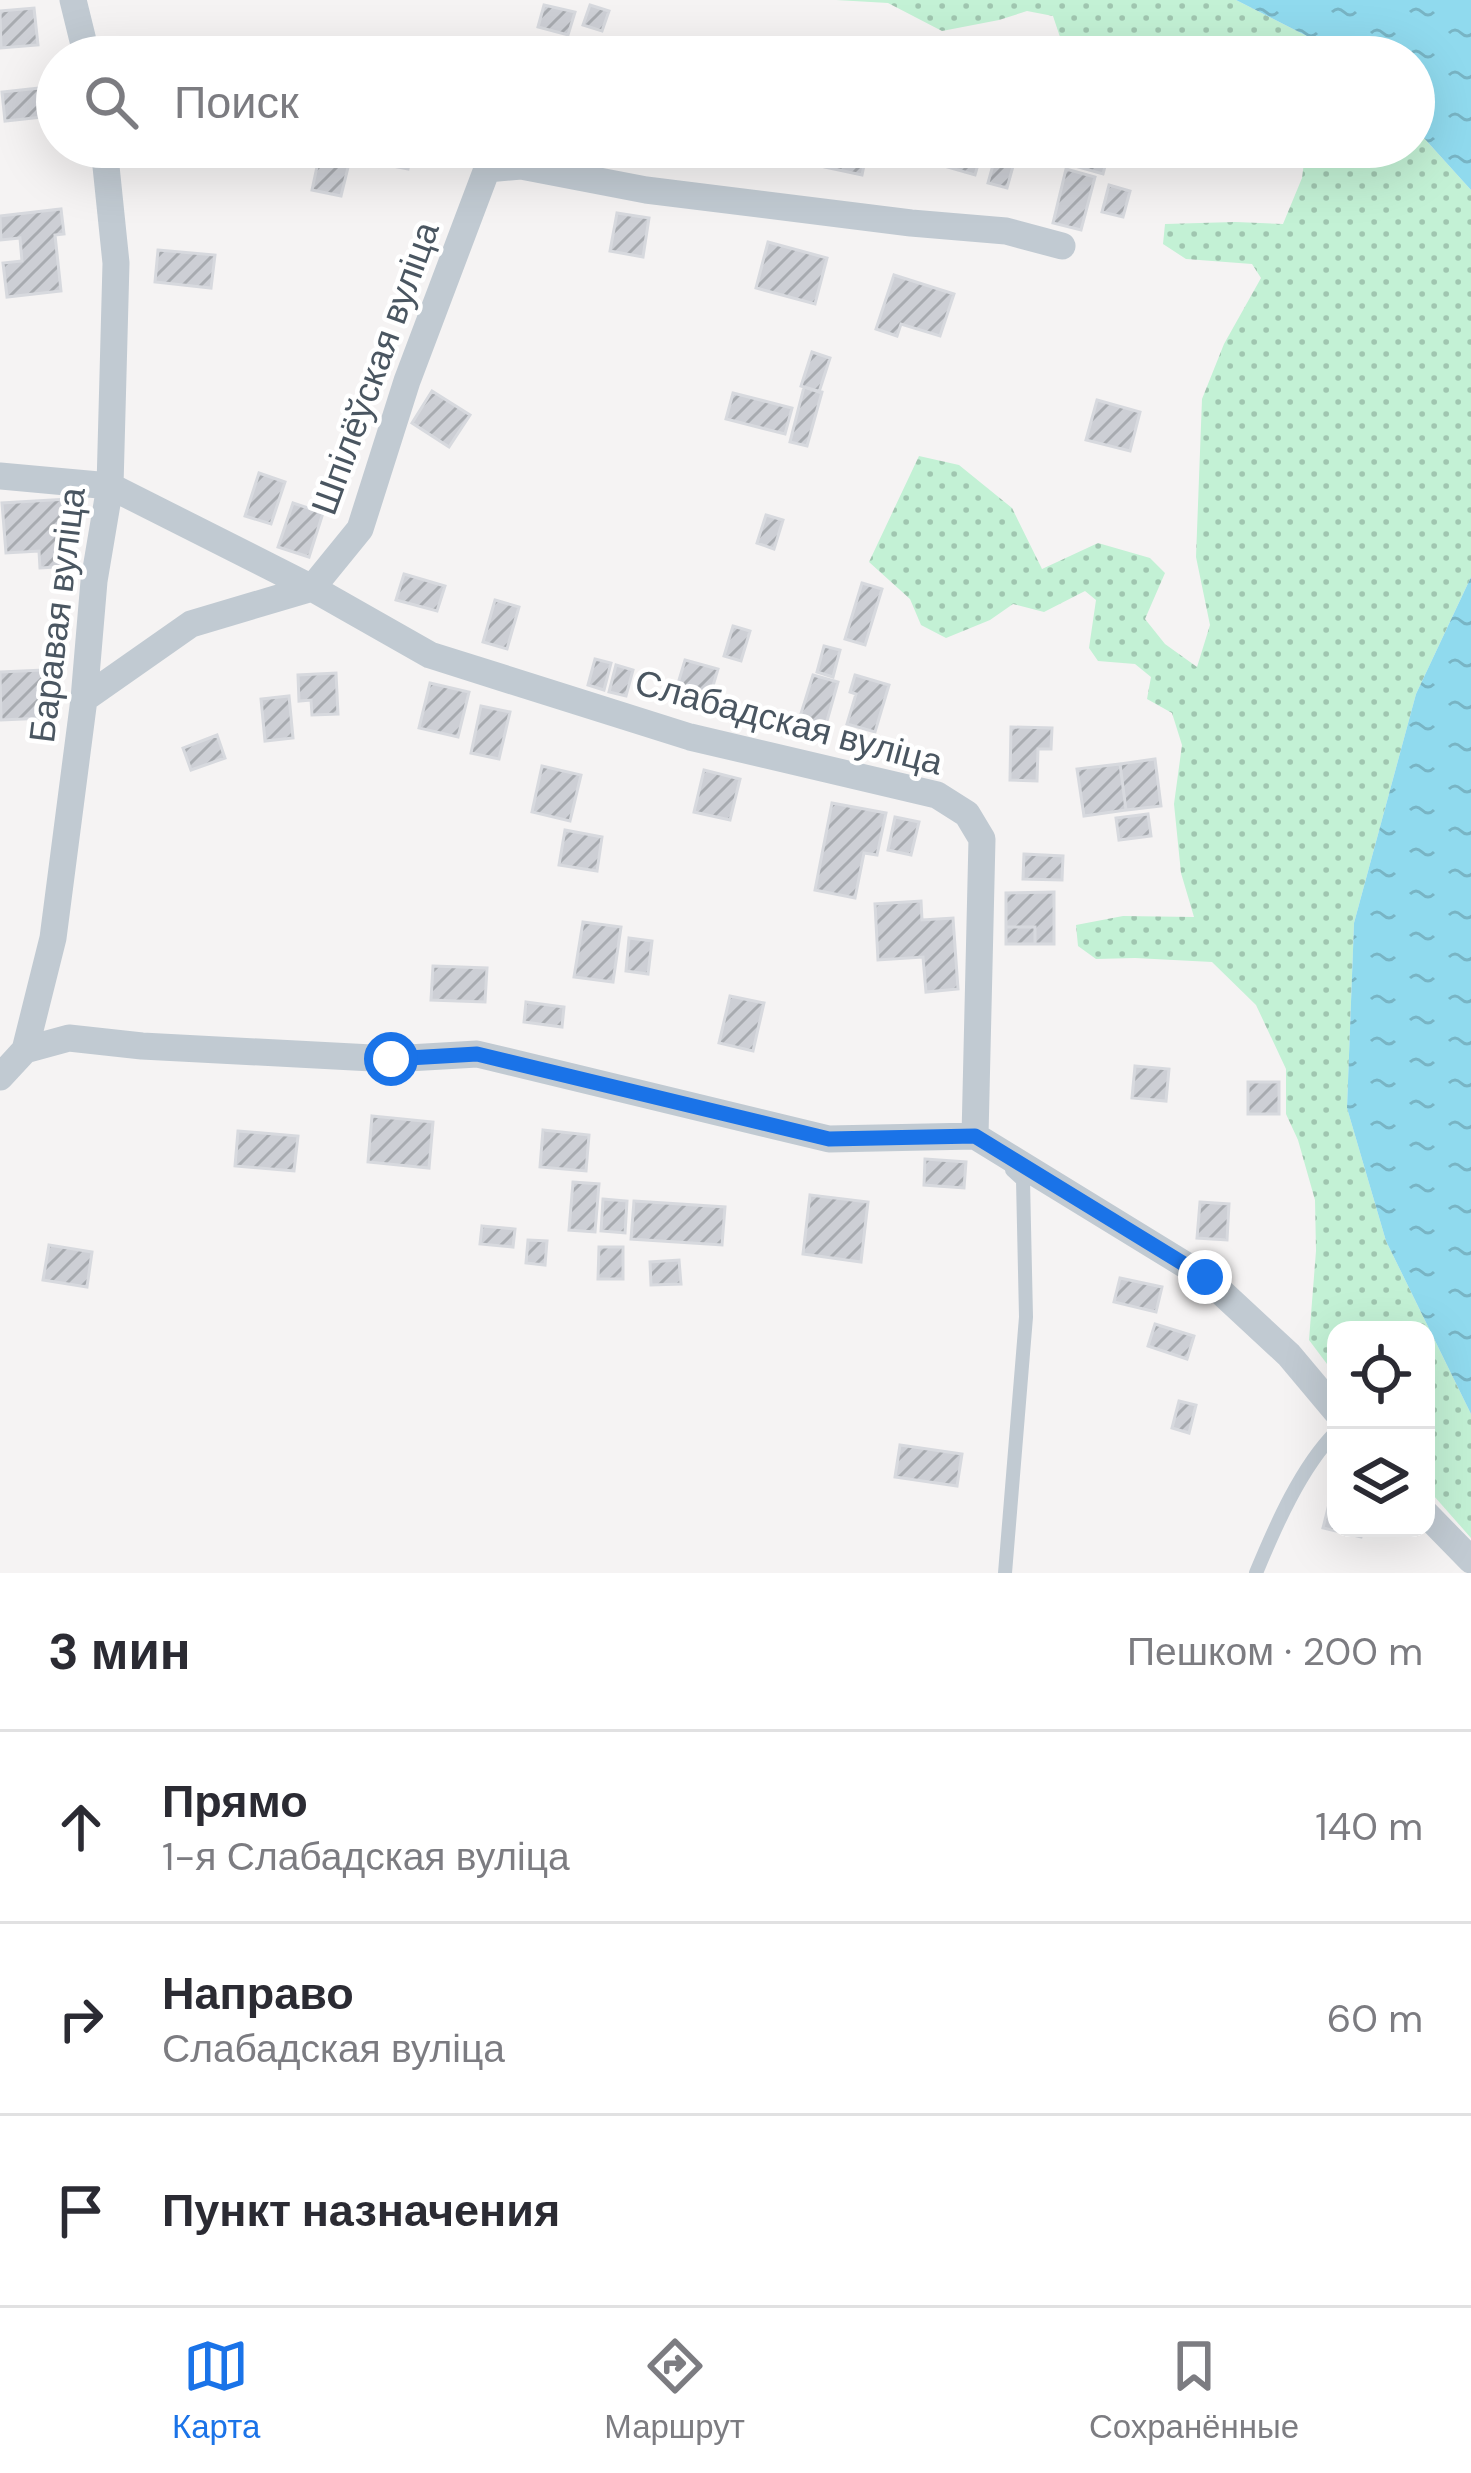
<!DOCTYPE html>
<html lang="ru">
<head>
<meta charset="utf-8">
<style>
  :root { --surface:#fff; --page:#f2f2f3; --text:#2b2b33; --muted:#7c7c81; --line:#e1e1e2; --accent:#1a73e8 }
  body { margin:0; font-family:"DM Sans",sans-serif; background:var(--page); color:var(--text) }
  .controls { position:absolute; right:36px; bottom:36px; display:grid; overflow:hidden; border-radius:24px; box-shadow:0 12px 48px #0002 }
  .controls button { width:108px; height:108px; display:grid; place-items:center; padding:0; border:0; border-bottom:3px solid var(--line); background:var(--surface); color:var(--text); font:60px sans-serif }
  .stop { position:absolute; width:36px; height:36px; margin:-27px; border:9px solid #1a73e8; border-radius:50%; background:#fff }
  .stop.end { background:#1a73e8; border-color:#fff; box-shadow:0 3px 12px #0008 }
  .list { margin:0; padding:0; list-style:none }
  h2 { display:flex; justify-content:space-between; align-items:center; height:156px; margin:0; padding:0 48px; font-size:51px }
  h2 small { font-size:39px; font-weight:400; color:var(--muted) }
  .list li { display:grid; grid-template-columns:78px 1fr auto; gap:36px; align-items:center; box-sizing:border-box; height:192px; padding:0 48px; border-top:3px solid var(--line) }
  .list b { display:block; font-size:45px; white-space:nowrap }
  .list p { margin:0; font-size:39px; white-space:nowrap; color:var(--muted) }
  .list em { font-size:39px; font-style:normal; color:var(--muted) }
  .icon { flex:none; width:66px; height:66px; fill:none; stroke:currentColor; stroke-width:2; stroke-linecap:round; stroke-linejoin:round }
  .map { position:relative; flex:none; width:1471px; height:1573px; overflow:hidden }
  .search { position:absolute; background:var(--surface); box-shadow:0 12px 48px #0002; left:36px; right:36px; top:36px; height:132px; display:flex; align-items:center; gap:30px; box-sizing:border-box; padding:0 42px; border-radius:66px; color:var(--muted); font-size:45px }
  .sheet { height:732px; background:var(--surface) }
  nav { display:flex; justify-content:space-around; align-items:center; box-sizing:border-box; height:168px; border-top:3px solid var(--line); background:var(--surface); font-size:33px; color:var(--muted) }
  nav a { display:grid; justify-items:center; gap:6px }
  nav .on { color:var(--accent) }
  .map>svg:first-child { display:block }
  .grass { fill:url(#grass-dots) }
  .water { fill:url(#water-ripples) }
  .building { fill:url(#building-hatch); stroke:#d7d9de; stroke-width:3 }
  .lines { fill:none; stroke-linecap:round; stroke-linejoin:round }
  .service { stroke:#c1cad2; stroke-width:14 }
  .minor { stroke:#c1cad2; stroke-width:27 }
  .route { stroke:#1a73e8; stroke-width:15 }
  .labels { text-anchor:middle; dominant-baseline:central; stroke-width:9; stroke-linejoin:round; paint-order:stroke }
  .street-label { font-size:36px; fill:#4a5661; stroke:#fff }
</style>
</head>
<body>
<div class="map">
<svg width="1471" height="1573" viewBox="0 0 1471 1573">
  <defs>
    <pattern id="grass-dots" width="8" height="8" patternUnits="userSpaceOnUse" patternTransform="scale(3)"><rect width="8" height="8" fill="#c3f1d5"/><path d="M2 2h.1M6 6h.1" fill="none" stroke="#a0c6b0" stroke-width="1.8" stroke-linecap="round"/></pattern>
    <pattern id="water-ripples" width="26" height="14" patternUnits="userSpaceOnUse" patternTransform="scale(3)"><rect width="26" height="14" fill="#90daee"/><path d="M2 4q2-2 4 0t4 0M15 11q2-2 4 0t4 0" fill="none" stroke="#78b4c4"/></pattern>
    <pattern id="building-hatch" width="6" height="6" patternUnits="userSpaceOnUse" patternTransform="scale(3)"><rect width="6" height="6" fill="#cdcfd5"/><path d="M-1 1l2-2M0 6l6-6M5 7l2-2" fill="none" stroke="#a8abb0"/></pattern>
  </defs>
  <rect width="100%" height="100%" fill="#f5f3f3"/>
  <!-- grass -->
  <path class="grass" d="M 836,0 L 1236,0 L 1348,57 L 1095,57 L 1063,46 L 1053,16 L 1027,11 L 999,20 L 942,31 L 888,3 Z
    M 1414,127 L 1471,190 L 1471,577 L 1416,694 L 1354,923 L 1347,1108 L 1386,1241 L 1471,1414 L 1471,1538 L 1426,1487 L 1426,1330 L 1336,1330 L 1336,1376 L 1309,1340 L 1316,1251 L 1315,1200 L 1298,1140 L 1286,1114 L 1286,1069 L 1256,1005 L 1212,962 L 1135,958 L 1096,959 L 1078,946 L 1076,925 L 1123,916 L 1194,917 L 1181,873 L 1174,804 L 1182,745 L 1172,713 L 1147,699 L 1151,677 L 1135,664 L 1098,661 L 1089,648 L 1096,600 L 1085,591 L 1044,612 L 1013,604 L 990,620 L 946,638 L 921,625 L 910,599 L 869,562 L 919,456 L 959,465 L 1012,508 L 1042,569 L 1098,543 L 1150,558 L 1165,573 L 1145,619 L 1165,644 L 1197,667 L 1210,625 L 1196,557 L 1202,399 L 1224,344 L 1261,278 L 1252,264 L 1186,259 L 1163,244 L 1165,224 L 1235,222 L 1283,224 L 1302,178 L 1306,147 L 1414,147 Z"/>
  <!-- water -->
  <path class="water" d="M 1236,0 L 1471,0 L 1471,190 L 1414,127 L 1414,57 L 1348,57 Z
    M 1471,577 L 1471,1414 L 1386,1241 L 1347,1108 L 1354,923 L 1416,694 Z"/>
  <!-- building -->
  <path class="building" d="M 544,5 L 575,12 L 568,35 L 538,27 Z
    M 590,5 L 609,11 L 602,31 L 583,25 Z
    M 34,8 L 38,45 L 1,48 L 0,11 Z
    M 40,88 L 43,117 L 5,121 L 2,92 Z
    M 360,147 L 412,149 L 408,169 L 357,159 Z
    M 829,147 L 867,151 L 862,175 L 825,167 Z
    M 949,147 L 983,147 L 975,175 L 944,166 Z
    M 1069,147 L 1081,147 L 1108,155 L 1103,174 L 1064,163 Z
    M 321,148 L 351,155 L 341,196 L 312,190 Z
    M 996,154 L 1015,159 L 1007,188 L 988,183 Z
    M 1066,169 L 1095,177 L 1081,230 L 1053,223 Z
    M 1109,185 L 1130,191 L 1123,217 L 1102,212 Z
    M 61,209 L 64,234 L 55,235 L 61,291 L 7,297 L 3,263 L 22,261 L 20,238 L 1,240 L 0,216 Z
    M 617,213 L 649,218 L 643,257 L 610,251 Z
    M 768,242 L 827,258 L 815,304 L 756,288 Z
    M 158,250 L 215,255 L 211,288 L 155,282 Z
    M 894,275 L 954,294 L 940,336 L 901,324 L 897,336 L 876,329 Z
    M 812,352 L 830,358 L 819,392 L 801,386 Z
    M 804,387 L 822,392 L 807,446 L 790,442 Z
    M 432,391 L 470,415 L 449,447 L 412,423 Z
    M 733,393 L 792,408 L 785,434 L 726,419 Z
    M 1097,400 L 1140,412 L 1130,451 L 1086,440 Z
    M 259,473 L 285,482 L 271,524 L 245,516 Z
    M 68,499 L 73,566 L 40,568 L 39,551 L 6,553 L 2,503 Z
    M 293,503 L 323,513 L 309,557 L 278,547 Z
    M 766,515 L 783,520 L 774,549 L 757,543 Z
    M 404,574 L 445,586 L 437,611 L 396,600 Z
    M 862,583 L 882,589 L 865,645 L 845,639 Z
    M 495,600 L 519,607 L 507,649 L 483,642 Z
    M 733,626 L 750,631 L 741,661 L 724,656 Z
    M 824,646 L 840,650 L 833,677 L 817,672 Z
    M 595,659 L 611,663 L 604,690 L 588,685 Z
    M 685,660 L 718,669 L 707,706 L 674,697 Z
    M 616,665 L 633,670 L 626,696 L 609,692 Z
    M 43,670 L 45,718 L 1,720 L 0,672 Z
    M 336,673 L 338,714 L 312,715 L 311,700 L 299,701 L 298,675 Z
    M 813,675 L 838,682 L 825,728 L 799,720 Z
    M 855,675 L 889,685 L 875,732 L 847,724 L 856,694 L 850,692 Z
    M 430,683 L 469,692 L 458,737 L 419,728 Z
    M 289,696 L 293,738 L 265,741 L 261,699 Z
    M 481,706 L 510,712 L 499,759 L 471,753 Z
    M 1011,727 L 1052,728 L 1051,749 L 1038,749 L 1037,781 L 1010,780 Z
    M 217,735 L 225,758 L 191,770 L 183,748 Z
    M 1155,759 L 1161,806 L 1126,810 L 1120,764 Z
    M 1120,764 L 1126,810 L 1084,816 L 1077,769 Z
    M 542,766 L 581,775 L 570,821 L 532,812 Z
    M 704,770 L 740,779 L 730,820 L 694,812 Z
    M 832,803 L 886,813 L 877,855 L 864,853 L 855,898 L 815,890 Z
    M 1148,814 L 1151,836 L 1119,840 L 1116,818 Z
    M 895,817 L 919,822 L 911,855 L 888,850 Z
    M 565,830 L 602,837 L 597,871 L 559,865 Z
    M 1024,854 L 1063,856 L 1062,880 L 1023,879 Z
    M 1054,892 L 1054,944 L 1035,944 L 1035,927 L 1006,927 L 1006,893 Z
    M 921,901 L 922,920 L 953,918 L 958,989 L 926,992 L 923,957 L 878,960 L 875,904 Z
    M 583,922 L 621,927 L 613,982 L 574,977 Z
    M 1006,927 L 1035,927 L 1035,944 L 1006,944 Z
    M 629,938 L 652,941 L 648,974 L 626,971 Z
    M 433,966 L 487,968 L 485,1002 L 431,1000 Z
    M 730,996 L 764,1003 L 753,1051 L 719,1043 Z
    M 526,1002 L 564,1007 L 562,1027 L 524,1022 Z
    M 1135,1066 L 1169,1069 L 1166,1101 L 1132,1098 Z
    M 1248,1082 L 1279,1082 L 1279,1114 L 1248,1114 Z
    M 372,1116 L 433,1122 L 429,1168 L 368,1162 Z
    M 543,1130 L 589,1135 L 586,1171 L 540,1167 Z
    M 238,1131 L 298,1136 L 294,1171 L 235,1166 Z
    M 925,1159 L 966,1162 L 964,1188 L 924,1185 Z
    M 573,1182 L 599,1184 L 595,1232 L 569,1230 Z
    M 810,1195 L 868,1202 L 861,1262 L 803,1254 Z
    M 603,1199 L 627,1201 L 625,1233 L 601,1231 Z
    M 634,1201 L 725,1207 L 722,1245 L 631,1239 Z
    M 1200,1202 L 1229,1204 L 1227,1240 L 1197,1238 Z
    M 482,1226 L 515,1229 L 513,1247 L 480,1244 Z
    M 528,1240 L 547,1241 L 545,1265 L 526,1263 Z
    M 49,1245 L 92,1252 L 87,1287 L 43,1280 Z
    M 599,1247 L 623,1247 L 623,1279 L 598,1279 Z
    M 679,1260 L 681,1284 L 651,1285 L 650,1262 Z
    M 1120,1278 L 1162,1287 L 1156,1312 L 1114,1302 Z
    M 1155,1324 L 1194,1336 L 1187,1359 L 1148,1346 Z
    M 1179,1401 L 1196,1405 L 1189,1433 L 1172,1428 Z
    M 900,1445 L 962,1454 L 957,1486 L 895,1477 Z
    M 1335,1480 L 1336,1528 L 1363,1528 L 1361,1537 L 1323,1528 Z"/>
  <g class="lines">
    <!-- service -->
    <path class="service" d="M 1005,1573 L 1026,1317 L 1023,1180 L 1012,1170
      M 1256,1573 C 1275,1527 1301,1467 1336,1432"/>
    <!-- minor -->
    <path class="minor" d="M 73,0 L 87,57
      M 0,476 L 110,486 L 312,588 L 430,655 L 690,737 L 937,795 L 967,814 L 982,839 L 975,1136 L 1205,1277 L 1289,1355 L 1336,1411
      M 84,699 L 191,624 L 312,588 L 360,529 L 407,381 L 487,169 L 521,166 L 646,190 L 911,223 L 1006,231 L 1062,246
      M 25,1050 L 69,1038 L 142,1046 L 391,1059 L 477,1054 L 829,1139 L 975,1136
      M 0,1077 L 25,1050 L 53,938 L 84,699 L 94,581 L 110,486 L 116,263 L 104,147
      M 1426,1514 L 1471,1560"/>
  </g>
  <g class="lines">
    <!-- route -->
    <path class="route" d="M 391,1059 L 477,1054 L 829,1139 L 975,1136 L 1205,1277"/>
  </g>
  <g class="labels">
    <!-- street labels -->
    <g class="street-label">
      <text transform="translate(375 368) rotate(-70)">Шпілёўская вуліца</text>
      <text transform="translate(57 615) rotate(-83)">Баравая вуліца</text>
      <text transform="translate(789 722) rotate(15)">Слабадская вуліца</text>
    </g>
  </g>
</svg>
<div class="controls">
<button><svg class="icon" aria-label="locate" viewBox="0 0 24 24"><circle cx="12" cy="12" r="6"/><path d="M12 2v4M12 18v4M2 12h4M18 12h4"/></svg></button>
<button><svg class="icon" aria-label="layers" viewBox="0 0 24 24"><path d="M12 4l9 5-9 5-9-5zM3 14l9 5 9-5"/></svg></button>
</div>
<div class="stop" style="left:391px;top:1059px"></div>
<div class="stop end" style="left:1205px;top:1277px"></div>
<div class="search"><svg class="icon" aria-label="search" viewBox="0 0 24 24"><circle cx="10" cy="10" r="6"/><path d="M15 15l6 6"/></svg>Поиск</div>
</div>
<section class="sheet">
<h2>3 мин<small>Пешком · 200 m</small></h2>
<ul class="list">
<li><svg class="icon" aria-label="ahead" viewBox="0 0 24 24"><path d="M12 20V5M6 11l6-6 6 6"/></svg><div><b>Прямо</b><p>1-я Слабадская вуліца</p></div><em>140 m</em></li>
<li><svg class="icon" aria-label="right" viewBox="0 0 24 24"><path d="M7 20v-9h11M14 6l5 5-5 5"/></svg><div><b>Направо</b><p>Слабадская вуліца</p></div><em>60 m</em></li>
<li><svg class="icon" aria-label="arrive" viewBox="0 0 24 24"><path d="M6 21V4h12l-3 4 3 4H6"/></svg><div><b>Пункт назначения</b></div></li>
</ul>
</section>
<nav>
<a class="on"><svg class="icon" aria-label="map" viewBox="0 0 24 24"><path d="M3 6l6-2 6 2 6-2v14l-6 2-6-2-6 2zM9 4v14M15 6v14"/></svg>Карта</a>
<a><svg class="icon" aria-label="directions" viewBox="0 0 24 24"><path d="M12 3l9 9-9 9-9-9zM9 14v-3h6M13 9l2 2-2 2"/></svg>Маршрут</a>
<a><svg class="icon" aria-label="saved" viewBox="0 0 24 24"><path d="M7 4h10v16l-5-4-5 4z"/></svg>Сохранённые</a>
</nav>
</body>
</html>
